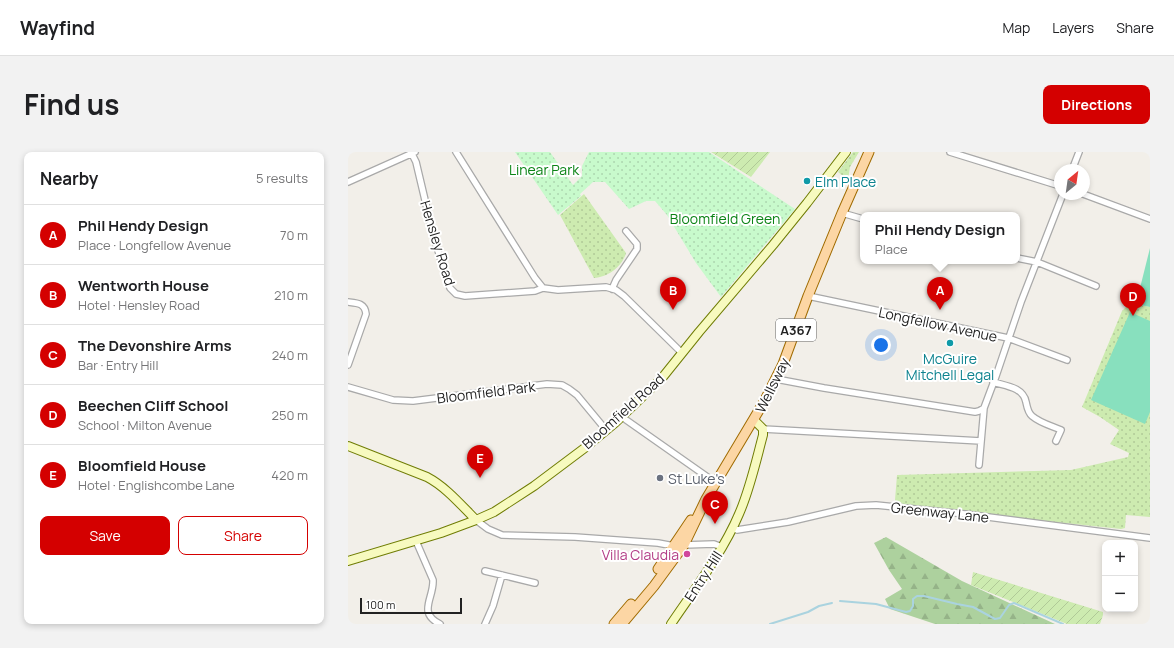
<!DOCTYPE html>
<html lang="en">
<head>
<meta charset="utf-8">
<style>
  :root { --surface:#fff; --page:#f2f2f2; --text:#202124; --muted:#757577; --line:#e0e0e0; --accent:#d40000 }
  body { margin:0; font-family:Manrope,sans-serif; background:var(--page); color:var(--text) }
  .controls { position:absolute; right:12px; bottom:12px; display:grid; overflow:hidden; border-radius:8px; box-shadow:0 2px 6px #0003 }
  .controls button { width:36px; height:36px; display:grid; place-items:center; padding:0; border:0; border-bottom:1px solid var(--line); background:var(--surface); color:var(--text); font:20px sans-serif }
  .compass { position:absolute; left:706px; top:12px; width:36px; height:36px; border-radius:50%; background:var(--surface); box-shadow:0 2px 6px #0003; rotate:29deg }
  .scale { position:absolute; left:12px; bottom:10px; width:102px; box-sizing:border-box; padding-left:4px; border:2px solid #222; border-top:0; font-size:11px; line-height:14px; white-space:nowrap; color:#222; -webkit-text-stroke:3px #fff; paint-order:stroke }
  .you { position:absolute; left:533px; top:193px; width:14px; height:14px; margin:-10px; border:3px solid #fff; border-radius:50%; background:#1a73e8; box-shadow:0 0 0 6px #1a73e833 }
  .badge { display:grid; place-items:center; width:26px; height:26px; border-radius:50%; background:var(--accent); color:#fff; font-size:13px; font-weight:700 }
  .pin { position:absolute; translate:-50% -33px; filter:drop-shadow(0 1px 2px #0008) }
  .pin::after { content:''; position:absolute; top:21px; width:14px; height:12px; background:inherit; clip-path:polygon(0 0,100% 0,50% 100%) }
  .popup { position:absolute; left:512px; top:60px; width:160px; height:52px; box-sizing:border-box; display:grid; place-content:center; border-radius:8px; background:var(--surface); filter:drop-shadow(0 1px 3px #0005); font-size:13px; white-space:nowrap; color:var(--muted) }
  .popup b { font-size:15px; color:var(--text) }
  .popup::after { content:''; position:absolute; left:50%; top:100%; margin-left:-8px; border:8px solid transparent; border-top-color:var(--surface) }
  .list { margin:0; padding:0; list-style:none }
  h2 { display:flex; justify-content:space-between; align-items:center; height:52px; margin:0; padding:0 16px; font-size:17px }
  h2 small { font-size:13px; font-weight:400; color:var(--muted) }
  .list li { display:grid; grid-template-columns:26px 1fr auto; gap:12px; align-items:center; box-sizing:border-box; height:60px; padding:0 16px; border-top:1px solid var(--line) }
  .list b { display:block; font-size:15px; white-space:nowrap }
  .list p { margin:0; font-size:13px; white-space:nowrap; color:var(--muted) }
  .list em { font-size:13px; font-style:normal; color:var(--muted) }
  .actions { display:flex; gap:8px; padding:12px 16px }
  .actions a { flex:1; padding:9px 0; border:1px solid var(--accent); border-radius:8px; text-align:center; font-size:14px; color:var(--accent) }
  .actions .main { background:var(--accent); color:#fff }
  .map { position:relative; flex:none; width:802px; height:472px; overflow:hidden; border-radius:8px }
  header { display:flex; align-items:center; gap:24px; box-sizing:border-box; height:56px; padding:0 20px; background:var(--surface); border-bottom:1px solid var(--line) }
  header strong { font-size:19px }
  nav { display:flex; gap:22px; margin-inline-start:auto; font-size:14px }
  .intro { display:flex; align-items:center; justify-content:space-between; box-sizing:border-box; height:96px; padding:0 24px }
  h1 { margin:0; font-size:28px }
  .button { padding:10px 18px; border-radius:8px; background:var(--accent); color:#fff; font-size:14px; font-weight:700 }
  main { display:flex; gap:24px; padding:0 24px }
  aside { flex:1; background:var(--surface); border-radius:8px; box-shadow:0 2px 6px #0003 }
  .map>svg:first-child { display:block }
  .grass { fill:url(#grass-dots) }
  .forest { fill:url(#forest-firs) }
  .park { fill:url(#park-dots) }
  .garden { fill:url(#garden-furrows) }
  .pitch { fill:#88e0be }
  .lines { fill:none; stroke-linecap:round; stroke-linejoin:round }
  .stream { stroke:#aad3df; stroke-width:2 }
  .street-casing { stroke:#a9a9a9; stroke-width:8 }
  .secondary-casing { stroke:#707d05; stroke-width:10 }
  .primary-casing { stroke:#a06b00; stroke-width:11 }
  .street { stroke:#fff; stroke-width:5.5 }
  .secondary { stroke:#f7fabf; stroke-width:8 }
  .primary { stroke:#fcd6a4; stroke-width:9 }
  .culture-dot { fill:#0f9aa8; stroke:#fff; stroke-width:1.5 }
  .worship-dot { fill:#6b7280; stroke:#fff; stroke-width:1.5 }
  .hotel-dot { fill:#d1479c; stroke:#fff; stroke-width:1.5 }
  .labels { text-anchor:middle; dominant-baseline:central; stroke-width:4; stroke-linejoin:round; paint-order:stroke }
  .shield { fill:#fff; stroke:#646464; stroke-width:1 }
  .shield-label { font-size:13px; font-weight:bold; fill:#222 }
  .park-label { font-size:14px; fill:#0c8416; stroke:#fff }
  .culture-label { font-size:14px; fill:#0d838f; stroke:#fff; text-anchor:start }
  .street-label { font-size:14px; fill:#222; stroke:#fff }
  .worship-label { font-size:14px; fill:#5b616d; stroke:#fff; text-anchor:start }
  .hotel-label { font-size:14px; fill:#b23c85; stroke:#fff; text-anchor:end }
</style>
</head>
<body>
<header>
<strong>Wayfind</strong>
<nav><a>Map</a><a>Layers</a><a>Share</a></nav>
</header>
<div class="intro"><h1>Find us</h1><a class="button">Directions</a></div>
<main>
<aside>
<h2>Nearby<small>5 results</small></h2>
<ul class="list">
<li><span class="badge">A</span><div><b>Phil Hendy Design</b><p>Place · Longfellow Avenue</p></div><em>70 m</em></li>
<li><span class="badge">B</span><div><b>Wentworth House</b><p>Hotel · Hensley Road</p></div><em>210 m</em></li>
<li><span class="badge">C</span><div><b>The Devonshire Arms</b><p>Bar · Entry Hill</p></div><em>240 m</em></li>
<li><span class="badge">D</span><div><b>Beechen Cliff School</b><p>School · Milton Avenue</p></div><em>250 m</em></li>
<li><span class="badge">E</span><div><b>Bloomfield House</b><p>Hotel · Englishcombe Lane</p></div><em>420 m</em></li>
</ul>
<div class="actions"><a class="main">Save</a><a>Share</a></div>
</aside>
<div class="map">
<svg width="802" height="472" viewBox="0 0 802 472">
  <defs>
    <pattern id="grass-dots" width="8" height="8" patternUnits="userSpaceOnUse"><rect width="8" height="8" fill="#cdebb0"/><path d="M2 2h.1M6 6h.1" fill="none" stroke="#b0c997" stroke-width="1.8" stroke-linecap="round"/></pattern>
    <pattern id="forest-firs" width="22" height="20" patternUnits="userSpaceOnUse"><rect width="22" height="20" fill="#add19e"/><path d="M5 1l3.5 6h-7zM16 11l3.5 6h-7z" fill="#95b388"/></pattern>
    <pattern id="park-dots" width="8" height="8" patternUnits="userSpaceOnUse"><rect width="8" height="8" fill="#c8facc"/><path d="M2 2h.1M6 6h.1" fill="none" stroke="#acd6af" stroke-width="1.8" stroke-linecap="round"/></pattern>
    <pattern id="garden-furrows" width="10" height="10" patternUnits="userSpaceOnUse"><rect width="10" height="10" fill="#cdebb0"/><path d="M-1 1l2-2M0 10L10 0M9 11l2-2" fill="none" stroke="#b0c997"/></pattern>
  </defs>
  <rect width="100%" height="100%" fill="#f2efe9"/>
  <!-- grass -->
  <path class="grass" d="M 505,0 L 511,0 L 502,15 L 500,28 L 490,20 Z
    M 236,42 L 278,101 C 274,115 260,125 246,126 L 212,63 Z
    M 788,152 L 802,155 L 802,365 L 778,363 L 777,376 L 773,377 L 550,353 L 547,348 L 549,323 L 723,318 L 780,305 L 781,301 L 762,292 L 771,278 L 752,265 L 734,255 L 774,159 L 779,154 Z"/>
  <!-- forest -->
  <path class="forest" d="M 538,385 L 614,429 L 707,472 L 587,472 L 542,457 L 537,447 L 554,437 L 541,418 L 526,391 Z"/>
  <!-- park -->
  <path class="park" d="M 167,0 L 202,0 L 225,33 L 234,24 L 234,14 L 241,0 L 361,0 L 447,57 L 373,145 L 348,111 L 319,63 L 307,49 L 298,49 L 281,57 L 257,30 L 245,30 L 232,42 L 233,44 L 210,63 Z"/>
  <!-- garden -->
  <path class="garden" d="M 363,0 L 422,0 L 403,25 Z
    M 625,420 L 755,460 L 755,463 L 752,472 L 719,472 L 623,433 Z"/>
  <!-- pitch -->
  <path class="pitch" d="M 802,96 L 802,155 L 788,152 Z
    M 782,160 L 802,169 L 802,260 L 797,272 L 743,248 Z"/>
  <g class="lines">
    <!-- stream -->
    <path class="stream" d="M 492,449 L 528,452 L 558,460 L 562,459 L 565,454 L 565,447 L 569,444 L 576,444 L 609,452 L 625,455 L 647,467 L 652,466 L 661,453 L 666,451 L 715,472
      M 422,472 L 460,460 L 471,454 L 484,451"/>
    <defs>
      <path id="street" d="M 108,0 L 187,126 L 195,136
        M 602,0 L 712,34
        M 64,2 L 68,10 L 86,86 L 102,136 L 108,142 L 117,144 L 187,139 L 195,136 L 210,138 L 258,135 L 268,138 L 276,144 L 334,201
        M 724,18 L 731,0
        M 0,30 L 67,0
        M 735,42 L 802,67
        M 494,61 L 515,67
        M 669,106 L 689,110 L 748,134
        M 264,137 L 268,128 L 289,97 L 289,92 L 278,79
        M 460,144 L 660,186 L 719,208
        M 0,150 C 9,151 17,151 18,162 L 0,213
        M 428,227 L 476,236 L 627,260 L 631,259 L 636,256
        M 645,230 C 658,234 675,235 678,250 C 679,255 680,261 684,264 C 692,271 704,274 713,278 L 708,289
        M 0,235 L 45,248 L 65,249 L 199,232 L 214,233 L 221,237 L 229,243 L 258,278
        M 274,265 L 368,331
        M 415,277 L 633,289
        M 631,313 L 636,256 L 648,224 L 673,150 L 715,42
        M 128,368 L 140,377 L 154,383 L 227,385 L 310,391 L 326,394
        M 385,376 L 389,378 L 440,370 L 508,354 L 528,353 L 617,362 L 802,386
        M 68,389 L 85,428 C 86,446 69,461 92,472
        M 336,393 L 366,392 L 374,395
        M 137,419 L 187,431
        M 137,472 L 145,454 L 154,423"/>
      <path id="secondary" d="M 0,294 L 79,325 C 98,335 113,353 128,368
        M 0,409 L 93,381 L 128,368 L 146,360 L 186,334 L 238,295 L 267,271 L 314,226 L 351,180 L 425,93 L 459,51 L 498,0
        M 323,472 C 346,438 375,400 391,362 C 402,337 408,309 415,283 L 415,277 L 406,268"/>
      <path id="primary" d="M 310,417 L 343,368
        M 266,472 L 283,452
        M 274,472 L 306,434 L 336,393 L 358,347 L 417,248 L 435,212 L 460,144 L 494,61 L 521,0"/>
    </defs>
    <!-- street casing -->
    <use href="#street" class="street-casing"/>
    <!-- secondary casing -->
    <use href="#secondary" class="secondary-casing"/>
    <!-- primary casing -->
    <use href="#primary" class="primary-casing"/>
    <!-- street -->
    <use href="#street" class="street"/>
    <!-- secondary -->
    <use href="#secondary" class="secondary"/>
    <!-- primary -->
    <use href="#primary" class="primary"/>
  </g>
  <!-- markers -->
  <g class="culture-dot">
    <circle cx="459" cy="29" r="4"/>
    <circle cx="602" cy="191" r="4"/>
  </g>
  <circle class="worship-dot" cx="312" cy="326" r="4"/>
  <circle class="hotel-dot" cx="339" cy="402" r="4"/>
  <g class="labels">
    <!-- shield labels -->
    <rect class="shield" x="428" y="167" width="40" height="22" rx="3"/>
    <g class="shield-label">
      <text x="448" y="178">A367</text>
    </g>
    <!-- park labels -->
    <g class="park-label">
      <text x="196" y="17">Linear Park</text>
      <text x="377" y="66">Bloomfield Green</text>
    </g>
    <!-- culture labels -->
    <g class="culture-label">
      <text x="467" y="29">Elm Place</text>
      <text x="602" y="206" text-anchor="middle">McGuire<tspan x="602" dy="16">Mitchell Legal</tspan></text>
    </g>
    <!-- street labels -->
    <g class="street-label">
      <text transform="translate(90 91) rotate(73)">Hensley Road</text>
      <text transform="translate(590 172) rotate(12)">Longfellow Avenue</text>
      <text transform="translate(424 233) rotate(-64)">Wellsway</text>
      <text transform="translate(138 240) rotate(-7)">Bloomfield Park</text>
      <text transform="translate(275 259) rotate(-42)">Bloomfield Road</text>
      <text transform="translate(592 360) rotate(6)">Greenway Lane</text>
      <text transform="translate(355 424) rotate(-57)">Entry Hill</text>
    </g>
    <!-- worship labels -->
    <g class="worship-label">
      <text x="320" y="326">St Luke's</text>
    </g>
    <!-- hotel labels -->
    <g class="hotel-label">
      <text x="331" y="402">Villa Claudia</text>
    </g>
  </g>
</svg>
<div class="controls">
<button>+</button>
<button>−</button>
</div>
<svg class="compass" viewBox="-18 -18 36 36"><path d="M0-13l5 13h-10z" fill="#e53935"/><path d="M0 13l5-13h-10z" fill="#757577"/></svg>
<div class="scale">100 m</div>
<div class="you"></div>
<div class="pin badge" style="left:592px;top:158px">A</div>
<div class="popup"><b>Phil Hendy Design</b>Place</div>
<div class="pin badge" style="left:325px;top:158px">B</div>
<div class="pin badge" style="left:367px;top:372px">C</div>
<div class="pin badge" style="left:785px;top:164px">D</div>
<div class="pin badge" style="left:132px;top:326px">E</div>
</div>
</main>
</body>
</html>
